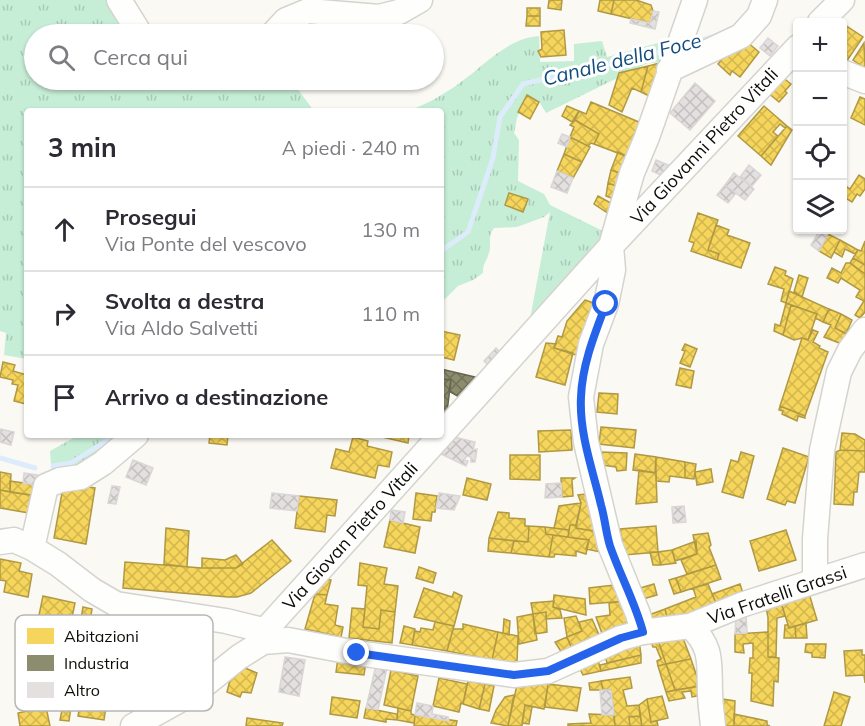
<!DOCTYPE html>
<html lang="it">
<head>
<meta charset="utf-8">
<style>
  :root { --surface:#fff; --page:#f7f7f7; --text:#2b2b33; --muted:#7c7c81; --line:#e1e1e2 }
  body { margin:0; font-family:Mulish,sans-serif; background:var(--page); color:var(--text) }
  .controls { position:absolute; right:18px; top:18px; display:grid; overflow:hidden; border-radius:6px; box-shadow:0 2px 4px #0004 }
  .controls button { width:54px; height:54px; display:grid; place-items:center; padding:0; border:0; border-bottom:2px solid var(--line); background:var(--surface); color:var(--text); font:30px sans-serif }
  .stop { position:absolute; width:18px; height:18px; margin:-14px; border:4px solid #2563eb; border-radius:50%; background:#fff }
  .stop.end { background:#2563eb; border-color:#fff; box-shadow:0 2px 6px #0008 }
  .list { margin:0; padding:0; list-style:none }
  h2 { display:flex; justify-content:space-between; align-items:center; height:78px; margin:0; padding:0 24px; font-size:26px }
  h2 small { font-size:20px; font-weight:400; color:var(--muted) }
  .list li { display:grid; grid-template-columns:39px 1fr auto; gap:18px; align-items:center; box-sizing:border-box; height:84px; padding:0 24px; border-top:2px solid var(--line) }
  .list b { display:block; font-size:22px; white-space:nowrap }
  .list p { margin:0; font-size:20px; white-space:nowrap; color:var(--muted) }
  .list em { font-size:20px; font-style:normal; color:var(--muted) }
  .icon { flex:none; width:33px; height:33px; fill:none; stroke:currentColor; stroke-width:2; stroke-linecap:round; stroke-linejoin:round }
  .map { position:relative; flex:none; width:865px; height:726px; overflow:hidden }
  .search { position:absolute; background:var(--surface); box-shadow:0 2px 4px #0004; left:24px; top:24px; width:420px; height:66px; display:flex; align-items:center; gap:15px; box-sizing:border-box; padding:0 21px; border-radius:33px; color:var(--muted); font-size:22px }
  .panel { position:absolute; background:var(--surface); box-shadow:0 2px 4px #0004; left:24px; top:108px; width:420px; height:330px; border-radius:6px }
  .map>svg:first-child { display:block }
  .grass { fill:url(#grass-tufts) }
  .homes { fill:url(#homes-cross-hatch); stroke:#b09942; stroke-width:1.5 }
  .industry { fill:url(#industry-cross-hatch); stroke:#66664f; stroke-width:1.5 }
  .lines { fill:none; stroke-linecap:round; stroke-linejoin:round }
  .stream { stroke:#ddecfa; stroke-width:5 }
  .building { fill:url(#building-cross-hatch); stroke:#d9d6d6; stroke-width:1.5 }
  .minor-casing { stroke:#d5d3ce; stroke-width:27 }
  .minor { stroke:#fefefd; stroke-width:24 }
  .route { stroke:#2563eb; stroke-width:8 }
  .labels { text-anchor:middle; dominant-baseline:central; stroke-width:6; stroke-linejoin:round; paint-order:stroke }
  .street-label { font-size:18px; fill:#0e0c07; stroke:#fff }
  .water-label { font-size:20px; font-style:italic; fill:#114c7e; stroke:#fff }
  .key { fill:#fff; stroke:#b7b6b5; stroke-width:1.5 }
  .key-label { font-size:16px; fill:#0e0c07 }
</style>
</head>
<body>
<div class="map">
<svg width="865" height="726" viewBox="0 0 865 726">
  <defs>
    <pattern id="grass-tufts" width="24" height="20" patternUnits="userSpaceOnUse" patternTransform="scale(1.5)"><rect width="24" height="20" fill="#c6edd6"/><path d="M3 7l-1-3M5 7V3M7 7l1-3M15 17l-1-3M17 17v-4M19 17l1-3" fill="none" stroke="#a9cab6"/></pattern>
    <pattern id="homes-cross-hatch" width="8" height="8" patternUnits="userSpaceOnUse" patternTransform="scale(1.5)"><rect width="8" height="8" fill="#f6d55c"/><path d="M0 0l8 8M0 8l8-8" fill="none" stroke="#d2b64e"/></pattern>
    <pattern id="industry-cross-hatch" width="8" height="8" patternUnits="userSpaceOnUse" patternTransform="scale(1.5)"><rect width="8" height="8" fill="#8c8c6e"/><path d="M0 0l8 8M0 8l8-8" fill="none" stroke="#717158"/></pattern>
    <pattern id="building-cross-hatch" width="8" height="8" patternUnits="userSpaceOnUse" patternTransform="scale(1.5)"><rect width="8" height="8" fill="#e3e0df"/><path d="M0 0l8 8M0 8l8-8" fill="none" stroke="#c2bfbe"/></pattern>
  </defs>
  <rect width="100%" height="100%" fill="#faf9f4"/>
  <!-- grass -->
  <path class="grass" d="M 0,0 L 109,0 L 131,34 L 34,34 L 34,80 L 161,80 L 183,87 L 200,87 L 225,80 L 291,80 L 314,111 L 27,111 L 27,359 L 4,355 L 6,333 L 0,331 Z
    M 539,36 L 540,62 L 574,61 L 574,44 L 602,41 L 607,57 L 669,40 L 664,61 L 646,64 L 546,113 L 540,103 L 525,99 L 517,118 L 514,133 L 519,140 L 518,181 L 544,194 L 550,205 L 607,233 L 530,319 L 550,212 L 544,217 L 517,227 L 494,228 C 487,236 492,244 489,253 C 486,263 483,262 483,273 L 473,280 L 458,286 L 441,303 L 441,111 L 408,111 C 427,104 445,94 461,82 C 485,65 508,38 539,36 Z
    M 79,435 L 131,435 L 103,459 L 52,478 L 50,451 Z"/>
  <!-- homes -->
  <path class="homes" d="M 549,0 L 562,0 L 561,10 L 548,8 Z
    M 600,0 L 614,0 L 611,14 L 598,11 Z
    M 614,0 L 636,0 L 651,5 L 653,11 L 650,23 L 611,14 Z
    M 527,8 L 540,8 L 540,16 L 527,16 Z
    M 527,16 L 540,16 L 540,26 L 526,26 Z
    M 842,23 L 863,37 L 844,65 L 842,63 Z
    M 564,30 L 566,55 L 541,57 L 538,51 L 542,49 L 541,32 Z
    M 747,42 L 759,52 L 740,77 L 732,71 L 730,75 L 718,64 L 728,52 Z
    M 864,43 L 865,66 L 863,67 L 853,60 Z
    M 663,62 L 653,98 L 641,92 L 648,66 Z
    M 648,66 L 641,92 L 632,88 L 622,112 L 609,105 L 619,73 Z
    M 781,76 L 791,84 L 785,91 L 787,93 L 779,102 L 767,92 Z
    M 527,95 L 539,102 L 530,119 L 518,112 Z
    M 860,97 L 865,99 L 865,125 L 851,118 Z
    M 591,102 L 646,125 L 631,158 L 594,144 L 599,134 L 575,120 L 579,111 L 586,114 Z
    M 567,106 L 579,111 L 572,122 L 562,116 Z
    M 764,106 L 787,126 L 785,128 L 780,124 L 773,132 L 778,136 L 761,156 L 738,136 Z
    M 575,120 L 599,134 L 594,144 L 591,143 L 588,146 L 570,137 L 574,127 L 570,125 Z
    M 787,126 L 792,130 L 771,165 L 761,156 Z
    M 570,137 L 590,147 L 582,162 L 564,154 Z
    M 618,152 L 631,158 L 626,175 L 611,170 Z
    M 564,154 L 582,162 L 573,178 L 557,171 Z
    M 611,170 L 626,175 L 622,188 L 608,183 Z
    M 859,175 L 865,179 L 865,189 L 860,196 L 857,194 L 852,202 L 842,196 L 842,193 L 847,187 L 850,189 Z
    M 608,183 L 622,188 L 619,201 L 606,196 Z
    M 509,193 L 528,199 L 523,212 L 505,205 Z
    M 598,196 L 616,206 L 615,218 L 594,204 Z
    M 698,213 L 718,220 L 708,250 L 719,254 L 717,260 L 691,251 L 694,243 L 689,241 Z
    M 716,225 L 729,230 L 727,235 L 750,243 L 741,268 L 717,260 L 719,254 L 708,250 Z
    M 828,234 L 840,240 L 831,258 L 819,251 Z
    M 840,240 L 858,250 L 855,254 L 845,249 L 842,257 L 834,252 Z
    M 865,241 L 865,265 L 853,258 L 858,250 L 861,251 Z
    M 853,258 L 865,265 L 865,274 L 850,263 Z
    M 846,263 L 850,263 L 865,274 L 865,312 L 860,318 L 855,315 L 864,301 L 856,297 L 860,290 L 841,278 L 838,283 L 827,278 L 832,268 L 841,273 Z
    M 775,267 L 786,271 L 785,275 L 793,279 L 786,303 L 781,301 L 784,289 L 768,284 Z
    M 799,275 L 808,278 L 802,297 L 794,292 Z
    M 789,291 L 829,309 L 823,322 L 815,318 L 817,314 L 786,303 Z
    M 585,300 L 594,303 L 576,355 L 554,348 L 558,336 L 562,337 L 567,321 Z
    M 786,303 L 791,305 L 783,335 L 774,331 L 775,324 L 780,326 Z
    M 791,305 L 817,314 L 808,340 L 802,338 L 794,340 L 783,335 Z
    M 829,309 L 841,314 L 835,328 L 853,337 L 847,346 L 824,337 L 831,325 L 823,322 Z
    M 841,314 L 852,320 L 846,334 L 835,328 Z
    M 813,330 L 818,332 L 813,342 L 820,346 L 819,348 L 828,352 L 805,416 L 780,406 L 802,338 L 808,340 Z
    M 441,331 L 460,335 L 454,360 L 441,357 Z
    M 546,343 L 556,344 L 554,348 L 573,353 L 565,385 L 536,377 Z
    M 685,344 L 697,349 L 690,367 L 680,363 L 685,351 L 682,350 Z
    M 3,362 L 15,365 L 13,371 L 27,375 L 26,404 L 14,401 L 18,385 L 12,384 L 13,380 L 0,377 Z
    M 680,368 L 694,371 L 691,388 L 676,385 Z
    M 599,393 L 618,394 L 617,414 L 597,412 Z
    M 780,406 L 805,416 L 805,418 L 798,416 L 797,421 L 782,414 L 783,411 L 779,410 Z
    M 601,427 L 636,430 L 634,448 L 599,444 Z
    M 571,430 L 572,450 L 539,452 L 538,431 Z
    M 842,433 L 855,434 L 865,440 L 865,451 L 840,450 Z
    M 210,435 L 228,435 L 227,445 L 209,443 Z
    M 374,435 L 409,435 L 408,443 Z
    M 353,437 L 368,441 L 367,446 L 392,452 L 389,467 L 378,465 L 375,478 L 331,468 L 336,449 L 349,452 Z
    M 783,448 L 809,457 L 795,503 L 787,501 L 785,505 L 767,499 Z
    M 840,450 L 865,451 L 865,472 L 859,472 L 857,492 L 854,492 L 853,505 L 834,504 L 836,452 Z
    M 600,452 L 627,453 L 626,470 L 617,471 L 616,467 L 602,465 Z
    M 741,452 L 754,456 L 743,498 L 722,492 L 731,460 L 738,462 Z
    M 635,454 L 656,457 L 655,473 L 633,470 Z
    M 510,455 L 540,455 L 540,480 L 510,479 Z
    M 656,457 L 685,462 L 685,478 L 670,476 L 669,482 L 656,481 Z
    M 685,462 L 696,464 L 694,479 L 685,478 Z
    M 711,469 L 713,482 L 697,485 L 695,472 Z
    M 639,470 L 656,473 L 657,502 L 636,504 Z
    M 0,472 L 11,474 L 10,492 L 0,490 Z
    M 467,478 L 491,484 L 487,500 L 463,495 Z
    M 561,478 L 575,478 L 572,480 L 573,496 L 562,497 Z
    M 10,481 L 37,485 L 36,496 L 10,492 Z
    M 82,486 L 95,488 L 86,544 L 54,538 L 63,487 L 81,490 Z
    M 0,490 L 36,496 L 35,514 L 0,508 Z
    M 416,493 L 437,496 L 435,512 L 432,512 L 431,521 L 413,519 Z
    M 595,493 L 599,532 L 576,528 L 581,503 L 578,495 Z
    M 299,496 L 337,500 L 335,516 L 327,515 L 325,532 L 295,528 Z
    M 581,503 L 576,525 L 570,525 L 569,530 L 554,528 L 559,506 Z
    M 498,512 L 509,513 L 509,518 L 525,519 L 525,526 L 529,526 L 528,542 L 489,538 Z
    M 390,520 L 420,527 L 415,553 L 384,547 Z
    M 570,525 L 576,525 L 576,528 L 599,532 L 601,552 L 586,549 L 589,540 L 568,537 Z
    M 529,526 L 545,527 L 546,534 L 553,535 L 549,557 L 511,553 L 514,541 L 528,542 Z
    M 656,526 L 658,552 L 624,555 L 620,529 Z
    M 545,527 L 569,530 L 568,537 L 546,534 Z
    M 166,528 L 189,531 L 187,567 L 164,564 Z
    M 786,530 L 796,560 L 759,571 L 750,541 Z
    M 708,533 L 711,545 L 709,547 L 716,565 L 687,574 L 681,560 L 697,554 L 693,535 Z
    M 553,535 L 589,540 L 586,554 L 576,551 L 576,556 L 555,554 L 554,557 L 549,557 Z
    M 489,538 L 514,541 L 511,553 L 488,551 Z
    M 272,540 L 291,561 L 251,593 L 237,597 L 228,597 L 123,588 L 125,562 L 202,568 L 236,568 Z
    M 696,541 L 697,554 L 675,561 L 672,550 Z
    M 672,550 L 676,563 L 661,565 L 658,552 Z
    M 650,552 L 658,552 L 661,565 L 653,565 Z
    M 236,555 L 243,564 L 236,568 L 202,568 L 202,558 L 225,560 Z
    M 0,559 L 21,563 L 19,571 L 32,574 L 28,597 L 4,592 L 6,581 L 0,580 Z
    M 360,563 L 387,568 L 384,584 L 398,586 L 395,612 L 381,610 L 379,629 L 363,627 L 367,586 L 358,585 Z
    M 716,565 L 721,579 L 681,592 L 676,578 Z
    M 419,567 L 436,573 L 433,583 L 416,578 Z
    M 321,577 L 331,580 L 327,595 L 315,594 Z
    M 676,578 L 681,592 L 674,594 L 669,580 Z
    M 623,584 L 626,601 L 590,604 L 589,588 Z
    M 654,584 L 657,595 L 643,599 L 640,588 Z
    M 708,584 L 716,603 L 668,621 L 665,609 L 696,597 L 693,588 Z
    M 740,584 L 743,593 L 716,603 L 712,594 Z
    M 424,588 L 452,597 L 454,592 L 462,596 L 454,626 L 414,617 Z
    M 808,590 L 817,620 L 789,628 L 780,599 Z
    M 315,594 L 327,595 L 325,604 L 338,606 L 335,625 L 343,627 L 341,637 L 305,629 Z
    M 554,595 L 585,599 L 586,615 L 553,607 Z
    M 43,596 L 75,603 L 70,627 L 38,620 Z
    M 780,599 L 785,616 L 777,618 L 776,657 L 768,657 L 768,617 L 765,604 Z
    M 554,601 L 553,607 L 560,610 L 562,618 L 546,619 L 546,612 L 533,614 L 531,603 Z
    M 626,601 L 630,628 L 603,636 L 596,617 L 610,615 L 609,603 Z
    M 83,607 L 92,609 L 85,650 L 76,649 Z
    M 352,608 L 365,609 L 363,627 L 379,629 L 381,610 L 395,612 L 392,643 L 349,638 Z
    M 665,609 L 668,621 L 652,621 L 649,615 Z
    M 546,612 L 547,632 L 535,634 L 533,614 Z
    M 533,614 L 537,640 L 519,644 L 517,617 Z
    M 576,616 L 582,631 L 567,637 L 564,618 Z
    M 504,619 L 510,621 L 509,635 L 503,633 Z
    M 592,619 L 600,637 L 572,649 L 567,637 L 582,631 L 579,622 Z
    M 435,622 L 454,626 L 447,651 L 412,645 L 415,631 L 420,632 L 421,628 L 433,630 Z
    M 806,623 L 807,638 L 796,638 L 795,626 Z
    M 463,624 L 498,632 L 492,660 L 447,651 L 453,629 L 463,629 Z
    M 785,625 L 788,625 L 789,628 L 795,626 L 796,638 L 784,638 Z
    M 404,626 L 415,629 L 412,645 L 400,643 Z
    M 498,632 L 518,636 L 517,663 L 492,660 Z
    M 768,632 L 768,657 L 779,658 L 778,682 L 774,681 L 773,706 L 751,701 L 752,673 L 749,673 L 750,658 L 753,658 L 753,643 L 743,644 L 744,653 L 735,652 L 735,634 Z
    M 681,633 L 691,659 L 666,664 L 657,637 Z
    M 567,637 L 572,649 L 562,653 L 555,642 Z
    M 657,637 L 666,664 L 658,666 L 657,661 L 661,659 L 656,647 L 653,647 L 650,639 Z
    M 639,640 L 641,655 L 607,663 L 604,651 Z
    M 806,644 L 826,644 L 825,658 L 812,657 L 812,653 L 805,652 Z
    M 117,646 L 154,655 L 153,664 L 149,664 L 147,681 L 141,681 L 140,683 L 128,682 L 128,677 L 111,675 L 104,720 L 78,716 L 87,663 L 112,666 Z
    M 862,650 L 862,655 L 865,655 L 865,683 L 864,675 L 846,676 L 844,651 Z
    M 641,655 L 641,663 L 601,671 L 600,665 Z
    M 597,657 L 601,671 L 583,675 L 579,667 Z
    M 338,658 L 366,661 L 364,675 L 336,672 Z
    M 691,659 L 700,686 L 675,690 L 666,664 Z
    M 666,664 L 675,690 L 666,692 L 658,666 Z
    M 245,668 L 257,673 L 251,693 L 242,692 L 240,697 L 227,692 L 230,680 Z
    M 391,670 L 418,676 L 411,711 L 384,705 Z
    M 630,677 L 632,688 L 623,690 L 627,706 L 639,705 L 640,716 L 629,717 L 630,726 L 615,726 L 611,690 L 603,690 L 601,681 Z
    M 439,678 L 467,684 L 463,704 L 461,703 L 459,712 L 433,706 Z
    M 518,680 L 548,684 L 544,709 L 525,705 L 522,726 L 508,726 Z
    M 468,681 L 485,684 L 479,709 L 463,704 Z
    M 601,681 L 603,690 L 590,690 L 589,683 Z
    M 485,684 L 494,686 L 489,711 L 479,709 Z
    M 548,684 L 581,688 L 577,711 L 545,707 Z
    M 700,686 L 703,695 L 692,697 L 691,691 L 682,692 L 685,698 L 669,701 L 666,692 Z
    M 834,692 L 850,697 L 841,726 L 824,726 Z
    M 514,695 L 508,726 L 491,723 L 496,710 L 505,697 Z
    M 662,696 L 668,718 L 651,722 L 647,699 Z
    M 332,697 L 360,701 L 357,718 L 330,714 Z
    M 716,698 L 735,701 L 734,726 L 720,726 Z
    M 647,699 L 651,722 L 657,721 L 658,726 L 642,726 L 639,705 Z
    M 63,705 L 71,707 L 69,721 L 60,720 Z
    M 525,705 L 532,707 L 529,724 L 522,723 Z
    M 46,707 L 50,726 L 20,726 L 18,713 Z
    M 366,708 L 397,714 L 397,720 L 386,719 L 386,722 L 364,718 Z
    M 398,708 L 411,711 L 411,714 L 415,715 L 414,723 L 397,720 Z
    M 589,714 L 614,715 L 615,726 L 568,726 L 568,724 L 591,723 Z
    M 734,714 L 767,721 L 767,725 L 770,726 L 734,726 Z
    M 415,715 L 457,721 L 456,726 L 414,726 Z
    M 640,716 L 642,726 L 630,726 L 629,717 Z
    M 247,718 L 283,723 L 282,726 L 246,726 Z"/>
  <!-- industry -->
  <path class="industry" d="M 441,369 L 479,378 L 461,398 L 449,391 L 451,380 L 441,379 Z
    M 441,379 L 451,380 L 447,412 L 441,411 Z"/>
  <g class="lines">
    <!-- stream -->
    <path class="stream" d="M 687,45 L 712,37
      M 441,251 L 468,232 L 493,158 L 500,117 L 523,84 L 669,50
      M 0,458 L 35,468
      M 53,466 L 71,463 L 116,435"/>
  </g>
  <!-- building -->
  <path class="building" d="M 653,11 L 659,12 L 655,29 L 630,23 L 631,19 L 650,23 Z
    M 768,38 L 778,46 L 770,56 L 760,48 Z
    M 695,83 L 715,101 L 690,130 L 670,113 Z
    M 562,134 L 570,137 L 567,147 L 558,143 Z
    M 656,160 L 668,165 L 663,176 L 652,171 Z
    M 749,165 L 761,175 L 752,186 L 740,177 Z
    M 557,171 L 573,178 L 567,193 L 551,187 Z
    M 734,173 L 754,189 L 745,200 L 725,185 Z
    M 725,185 L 736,193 L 728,203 L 717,195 Z
    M 820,230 L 828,234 L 819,251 L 811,245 Z
    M 496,348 L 501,353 L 489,366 L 484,361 Z
    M 0,429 L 14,432 L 11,445 L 0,442 Z
    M 454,437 L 475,442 L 473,450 L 477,449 L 475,462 L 471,462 L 471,457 L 467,456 L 464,460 L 468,461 L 466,466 L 439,453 Z
    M 133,460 L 153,468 L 146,485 L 126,477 Z
    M 24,473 L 37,475 L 36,485 L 23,483 Z
    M 561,483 L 562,497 L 545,498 L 546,484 Z
    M 112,486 L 120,487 L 116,504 L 108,503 Z
    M 272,493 L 299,496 L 297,511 L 270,508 Z
    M 439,493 L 460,496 L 454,510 L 436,508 Z
    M 684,506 L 686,522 L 673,523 L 672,507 Z
    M 391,510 L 405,512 L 403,523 L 390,520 Z
    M 746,613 L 747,633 L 735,634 L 736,616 Z
    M 285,657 L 305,660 L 299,696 L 279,692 Z
    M 377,661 L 388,663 L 378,710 L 366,708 Z
    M 600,690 L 611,690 L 614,715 L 602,715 Z
    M 417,703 L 433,706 L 432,714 L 448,717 L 449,721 L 415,715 Z"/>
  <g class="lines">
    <defs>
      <path id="minor" d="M 119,0 L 140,34
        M 820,22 L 842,0
        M 273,34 L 286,20 L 308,11 L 379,17 L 399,12 L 420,0
        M 669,70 L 741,36 L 759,16 L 765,0
        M 842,72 L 865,81
        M 0,542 L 14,540 L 32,548 L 58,564 L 92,590 L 116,604 L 226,621 L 267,631
        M 32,548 L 46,486 L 60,480 L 81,477 L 103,463 L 136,435
        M 815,580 L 815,539 L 822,450 L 839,372 L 850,350 L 865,330
        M 690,626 C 713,647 709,663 710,692 C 710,703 712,715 713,726
        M 643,632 L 638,614 L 610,545 L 586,442 L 581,397 L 591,344 L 606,304 L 613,270 L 611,246 L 632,173 L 647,137 L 695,0
        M 263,642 L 269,626 L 297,595 L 611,246 L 798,47
        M 133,726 L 198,690 L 239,657 L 263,642 L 288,640 L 357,653 L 514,675 L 548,671 L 621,638 L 643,632 L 690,626 L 741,605 L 865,565"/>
    </defs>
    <!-- minor casing -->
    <use href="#minor" class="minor-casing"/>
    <!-- minor -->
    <use href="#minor" class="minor"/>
  </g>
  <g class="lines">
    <!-- route -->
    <path class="route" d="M 357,653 L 514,675 L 548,671 L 621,638 L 643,632 C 635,602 620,575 610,546 C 606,533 605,519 601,505 C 593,471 579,433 581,397 C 582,365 595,333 606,304"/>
  </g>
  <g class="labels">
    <!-- street labels -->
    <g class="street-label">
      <text transform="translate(704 146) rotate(-47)">Via Giovanni Pietro Vitali</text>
      <text transform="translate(350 536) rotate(-48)">Via Giovan Pietro Vitali</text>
      <text transform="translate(777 595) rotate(-19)">Via Fratelli Grassi</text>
    </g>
    <!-- water labels -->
    <g class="water-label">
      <text transform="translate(622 59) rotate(-14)">Canale della Foce</text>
    </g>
  </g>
  <!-- legend -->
  <rect x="15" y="615" width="198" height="96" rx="9" class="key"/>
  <rect x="27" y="628" width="27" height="16" fill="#f6d55c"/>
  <rect x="27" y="655" width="27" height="16" fill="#8c8c6e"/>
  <rect x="27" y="682" width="27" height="16" fill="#e3e0df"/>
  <g class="key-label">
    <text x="64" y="642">Abitazioni</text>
    <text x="64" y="669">Industria</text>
    <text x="64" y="696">Altro</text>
  </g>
</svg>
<div class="controls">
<button>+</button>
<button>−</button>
<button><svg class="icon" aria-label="locate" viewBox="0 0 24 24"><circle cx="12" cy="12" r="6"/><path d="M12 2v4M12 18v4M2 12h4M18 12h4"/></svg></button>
<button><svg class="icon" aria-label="layers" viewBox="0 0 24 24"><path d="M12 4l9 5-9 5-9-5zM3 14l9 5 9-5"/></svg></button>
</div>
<div class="stop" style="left:606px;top:304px"></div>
<div class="stop end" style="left:357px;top:653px"></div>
<div class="search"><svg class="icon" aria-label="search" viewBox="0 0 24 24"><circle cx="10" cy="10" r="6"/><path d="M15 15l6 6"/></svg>Cerca qui</div>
<section class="panel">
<h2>3 min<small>A piedi · 240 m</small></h2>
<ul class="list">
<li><svg class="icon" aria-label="ahead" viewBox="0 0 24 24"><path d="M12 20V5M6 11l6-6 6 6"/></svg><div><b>Prosegui</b><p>Via Ponte del vescovo</p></div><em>130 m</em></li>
<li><svg class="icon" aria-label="right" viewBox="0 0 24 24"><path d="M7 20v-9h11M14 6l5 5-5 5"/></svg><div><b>Svolta a destra</b><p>Via Aldo Salvetti</p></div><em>110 m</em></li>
<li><svg class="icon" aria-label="arrive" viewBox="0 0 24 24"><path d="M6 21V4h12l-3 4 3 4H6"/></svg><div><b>Arrivo a destinazione</b></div></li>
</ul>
</section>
</div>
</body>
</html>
